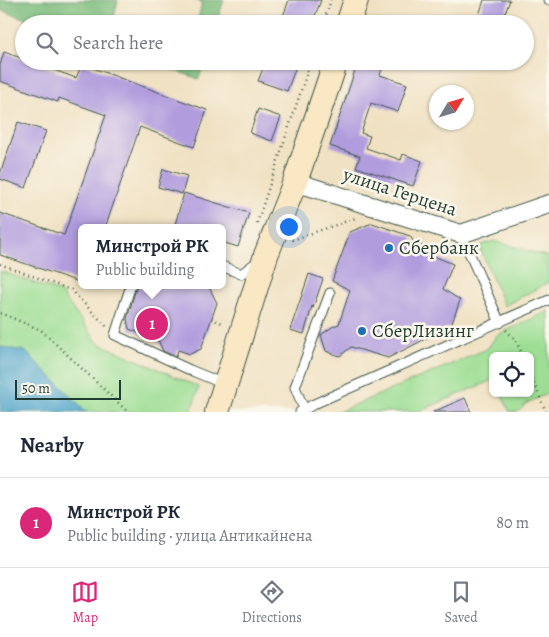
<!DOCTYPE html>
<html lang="en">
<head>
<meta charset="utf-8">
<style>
  :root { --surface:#fff; --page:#f6f6f7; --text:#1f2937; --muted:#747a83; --line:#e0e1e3; --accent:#db2777 }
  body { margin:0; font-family:Alegreya,serif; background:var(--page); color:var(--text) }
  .controls { position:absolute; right:15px; bottom:15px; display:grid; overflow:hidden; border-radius:8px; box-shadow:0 1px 4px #0004 }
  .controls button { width:45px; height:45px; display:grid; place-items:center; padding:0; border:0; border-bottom:1px solid var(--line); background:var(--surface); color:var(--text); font:25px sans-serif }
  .compass { position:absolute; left:429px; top:85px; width:45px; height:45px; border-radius:50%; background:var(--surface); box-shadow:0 1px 4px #0004; rotate:52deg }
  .scale { position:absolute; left:15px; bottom:12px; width:106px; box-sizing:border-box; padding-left:5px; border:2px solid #1f3d34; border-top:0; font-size:14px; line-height:18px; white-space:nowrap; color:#1f3d34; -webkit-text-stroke:4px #fbf7ec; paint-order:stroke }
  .you { position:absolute; left:288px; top:226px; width:18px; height:18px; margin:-12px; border:4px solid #fff; border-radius:50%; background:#1a73e8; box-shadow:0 0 0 8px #1a73e833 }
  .badge { display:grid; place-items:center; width:32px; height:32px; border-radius:50%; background:var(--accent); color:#fff; font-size:16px; font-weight:700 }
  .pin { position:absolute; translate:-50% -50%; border:2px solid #fff; box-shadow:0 1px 5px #0006 }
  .popup { position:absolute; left:78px; top:224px; width:148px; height:65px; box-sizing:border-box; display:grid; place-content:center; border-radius:8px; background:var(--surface); filter:drop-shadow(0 1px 4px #0005); font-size:16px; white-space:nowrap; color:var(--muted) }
  .popup b { font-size:19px; color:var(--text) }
  .popup::after { content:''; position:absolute; left:50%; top:100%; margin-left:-10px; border:10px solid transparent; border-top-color:var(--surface) }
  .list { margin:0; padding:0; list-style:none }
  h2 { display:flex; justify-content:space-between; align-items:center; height:65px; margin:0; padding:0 20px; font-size:21px }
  h2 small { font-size:16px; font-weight:400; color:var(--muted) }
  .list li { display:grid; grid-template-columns:32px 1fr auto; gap:15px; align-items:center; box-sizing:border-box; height:90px; padding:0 20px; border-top:1px solid var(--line) }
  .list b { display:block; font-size:19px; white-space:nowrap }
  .list p { margin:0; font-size:16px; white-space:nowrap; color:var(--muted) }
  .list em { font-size:16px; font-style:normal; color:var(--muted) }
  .icon { flex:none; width:28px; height:28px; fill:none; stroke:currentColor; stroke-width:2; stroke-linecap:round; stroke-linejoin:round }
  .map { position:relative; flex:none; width:549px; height:412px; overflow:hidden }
  .search { position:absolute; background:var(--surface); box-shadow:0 1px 4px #0004; left:15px; right:15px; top:15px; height:55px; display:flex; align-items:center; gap:12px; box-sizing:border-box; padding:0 18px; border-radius:28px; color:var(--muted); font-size:19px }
  .sheet { height:155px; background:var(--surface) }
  nav { display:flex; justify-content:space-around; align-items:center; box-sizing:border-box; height:70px; border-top:1px solid var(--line); background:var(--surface); font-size:14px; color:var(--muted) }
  nav a { display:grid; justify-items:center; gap:2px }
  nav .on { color:var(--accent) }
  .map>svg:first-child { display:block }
  .green { fill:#9ede94; stroke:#5e8e64 }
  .forest { fill:#7ebd7e; stroke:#4e7d59 }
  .water { fill:#4fa5cb; stroke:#377180 }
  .building { fill:#b19cde }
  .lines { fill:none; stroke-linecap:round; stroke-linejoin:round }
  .lane-casing { stroke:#3e5649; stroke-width:11 }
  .street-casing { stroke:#3e5649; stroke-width:20 }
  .secondary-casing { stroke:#3e5649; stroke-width:26 }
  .path { stroke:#3e5649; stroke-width:2.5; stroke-dasharray:1 4; stroke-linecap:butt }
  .lane { stroke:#fff; stroke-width:9 }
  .street { stroke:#fff; stroke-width:18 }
  .secondary { stroke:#fae7c3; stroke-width:24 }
  .poi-dot { fill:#1f6fb2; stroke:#fbf7ec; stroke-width:2 }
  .labels { text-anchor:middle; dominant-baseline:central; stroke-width:5; stroke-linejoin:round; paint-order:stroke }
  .street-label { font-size:19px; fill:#1f3d34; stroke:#fbf7ec }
  .poi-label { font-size:19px; fill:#1f3d34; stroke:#fbf7ec; text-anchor:start }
</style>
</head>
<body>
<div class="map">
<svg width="549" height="412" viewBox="0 0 549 412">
  <rect width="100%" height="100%" fill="#fbf7ec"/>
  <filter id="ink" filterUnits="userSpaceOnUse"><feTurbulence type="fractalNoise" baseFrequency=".02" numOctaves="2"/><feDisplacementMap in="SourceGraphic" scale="10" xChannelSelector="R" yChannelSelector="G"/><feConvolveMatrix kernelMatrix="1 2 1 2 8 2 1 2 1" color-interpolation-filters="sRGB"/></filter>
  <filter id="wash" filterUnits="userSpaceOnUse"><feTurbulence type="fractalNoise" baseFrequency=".0096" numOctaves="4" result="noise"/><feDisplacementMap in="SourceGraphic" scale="20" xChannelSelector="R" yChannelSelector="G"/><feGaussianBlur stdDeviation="1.12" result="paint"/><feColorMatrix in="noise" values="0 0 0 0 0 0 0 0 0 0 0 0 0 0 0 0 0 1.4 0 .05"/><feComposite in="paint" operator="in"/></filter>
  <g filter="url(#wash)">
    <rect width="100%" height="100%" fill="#f0e1c2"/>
    <!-- green -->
    <path class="green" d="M 494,241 L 549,257 L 549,282 L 504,306 L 479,246 Z
      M 0,271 L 60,292 L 98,343 L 199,387 L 191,412 L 87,412 L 25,351 L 0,347 Z
      M 549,311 L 549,393 L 527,403 L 518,412 L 510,412 L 501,393 L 530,393 L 530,356 L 493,356 L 493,380 L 417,412 L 338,412 L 487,349 L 497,335 Z"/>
    <!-- forest -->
    <path class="forest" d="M 0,0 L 118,0 L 114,16 L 133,24 L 41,24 L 0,10 Z
      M 196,0 L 224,0 L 216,24 L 197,24 L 202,2 Z
      M 148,61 L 204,61 L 199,79 Z"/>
    <!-- water -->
    <path class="water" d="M 0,347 L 25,351 L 87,412 L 0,412 Z"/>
    <g id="blocks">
      <!-- building -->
      <path class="building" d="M 289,0 L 321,0 L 312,24 L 280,24 Z
        M 484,0 L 510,0 L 501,24 L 476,24 Z
        M 4,52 L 24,59 L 24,61 L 29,61 L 76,78 L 82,64 L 207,110 L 194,147 L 140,127 L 105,228 L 82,228 L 82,283 L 0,255 L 0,213 L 64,235 L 106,115 L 59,98 L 58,102 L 0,81 L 0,65 Z
        M 266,61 L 298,61 L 287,91 L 258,81 Z
        M 358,61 L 385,61 L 380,75 L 407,84 L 398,112 L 371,103 L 361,133 L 370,136 L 366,148 L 401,160 L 403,154 L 422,161 L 413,186 L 356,167 L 360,156 L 330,146 Z
        M 258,109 L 281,117 L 272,141 L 250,133 Z
        M 18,122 L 46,131 L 26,188 L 0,179 L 0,174 Z
        M 163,169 L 187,176 L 182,194 L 158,187 Z
        M 184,193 L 249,213 L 238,247 L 222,242 L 222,228 L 174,228 Z
        M 372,223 L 410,236 L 415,244 L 425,247 L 424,252 L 453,264 L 443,289 L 460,300 L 451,326 L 388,358 L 351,347 L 340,356 L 333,354 L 326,351 L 321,335 L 332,327 L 339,324 L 350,290 L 332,281 L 350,232 Z
        M 309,274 L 323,279 L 313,308 L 312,306 L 304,334 L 290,330 Z
        M 137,285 L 208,285 L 217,303 L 201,349 L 190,354 L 178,350 L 176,357 L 163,351 L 158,340 L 129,329 L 127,319 Z
        M 465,398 L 471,412 L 433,412 Z"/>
    </g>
  </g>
  <g filter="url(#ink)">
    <use href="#blocks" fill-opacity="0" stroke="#3e5649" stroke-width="1"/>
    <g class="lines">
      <defs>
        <path id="lane" d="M 548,0 L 549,0
          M 461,234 L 500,323
          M 222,266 L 241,274 L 258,261
          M 131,285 L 115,335 L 190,370 L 224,384
          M 304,409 L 295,387 L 330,293
          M 300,412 L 314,404 L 549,300"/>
        <path id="street" d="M 295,182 L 461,234 L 549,204"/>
        <path id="secondary" d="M 348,24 L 356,0
          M 217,412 L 266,255 L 295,182 L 336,61"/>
      </defs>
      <!-- lane casing -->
      <use href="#lane" class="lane-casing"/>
      <!-- street casing -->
      <use href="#street" class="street-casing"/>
      <!-- secondary casing -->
      <use href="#secondary" class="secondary-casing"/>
      <!-- path -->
      <path class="path" d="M 323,24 L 331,0
        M 257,223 L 311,61
        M 292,240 L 356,218
        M 0,264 L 71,290 L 107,327
        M 0,313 L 41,330 L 128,412
        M 211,319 L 225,324
        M 506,330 L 515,339 L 523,356
        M 530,374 L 546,412"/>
      <!-- lane -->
      <use href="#lane" class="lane"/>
      <!-- street -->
      <use href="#street" class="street"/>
      <!-- secondary -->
      <use href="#secondary" class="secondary"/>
    </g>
  </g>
  <!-- markers -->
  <g class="poi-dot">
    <circle cx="389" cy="248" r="5"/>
    <circle cx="362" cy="331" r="5"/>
  </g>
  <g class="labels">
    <!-- street labels -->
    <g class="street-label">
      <text transform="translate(400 192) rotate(18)">улица Герцена</text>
    </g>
    <!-- poi labels -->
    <g class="poi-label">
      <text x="399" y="248">Сбербанк</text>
      <text x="372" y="331">СберЛизинг</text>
    </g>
  </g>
</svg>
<div class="controls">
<button><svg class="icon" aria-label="locate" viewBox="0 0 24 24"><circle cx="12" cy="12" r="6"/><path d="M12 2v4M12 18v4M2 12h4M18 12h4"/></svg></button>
</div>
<svg class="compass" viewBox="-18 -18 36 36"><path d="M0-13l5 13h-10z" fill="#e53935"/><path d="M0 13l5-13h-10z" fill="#747a83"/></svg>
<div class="scale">50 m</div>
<div class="you"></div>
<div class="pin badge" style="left:152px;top:324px">1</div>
<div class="popup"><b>Минстрой РК</b>Public building</div>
<div class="search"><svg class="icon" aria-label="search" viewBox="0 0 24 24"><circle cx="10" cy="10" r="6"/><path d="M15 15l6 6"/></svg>Search here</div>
</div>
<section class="sheet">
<h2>Nearby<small></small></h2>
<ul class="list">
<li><span class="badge">1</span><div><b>Минстрой РК</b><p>Public building · улица Антикайнена</p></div><em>80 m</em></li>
</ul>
</section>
<nav>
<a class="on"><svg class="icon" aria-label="map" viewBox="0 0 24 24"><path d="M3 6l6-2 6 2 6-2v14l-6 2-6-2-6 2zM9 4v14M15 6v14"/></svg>Map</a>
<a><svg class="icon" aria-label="directions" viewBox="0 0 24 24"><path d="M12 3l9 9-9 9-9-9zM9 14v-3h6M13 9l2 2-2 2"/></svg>Directions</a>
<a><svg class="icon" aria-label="saved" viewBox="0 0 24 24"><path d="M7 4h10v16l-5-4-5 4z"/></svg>Saved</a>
</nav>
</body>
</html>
